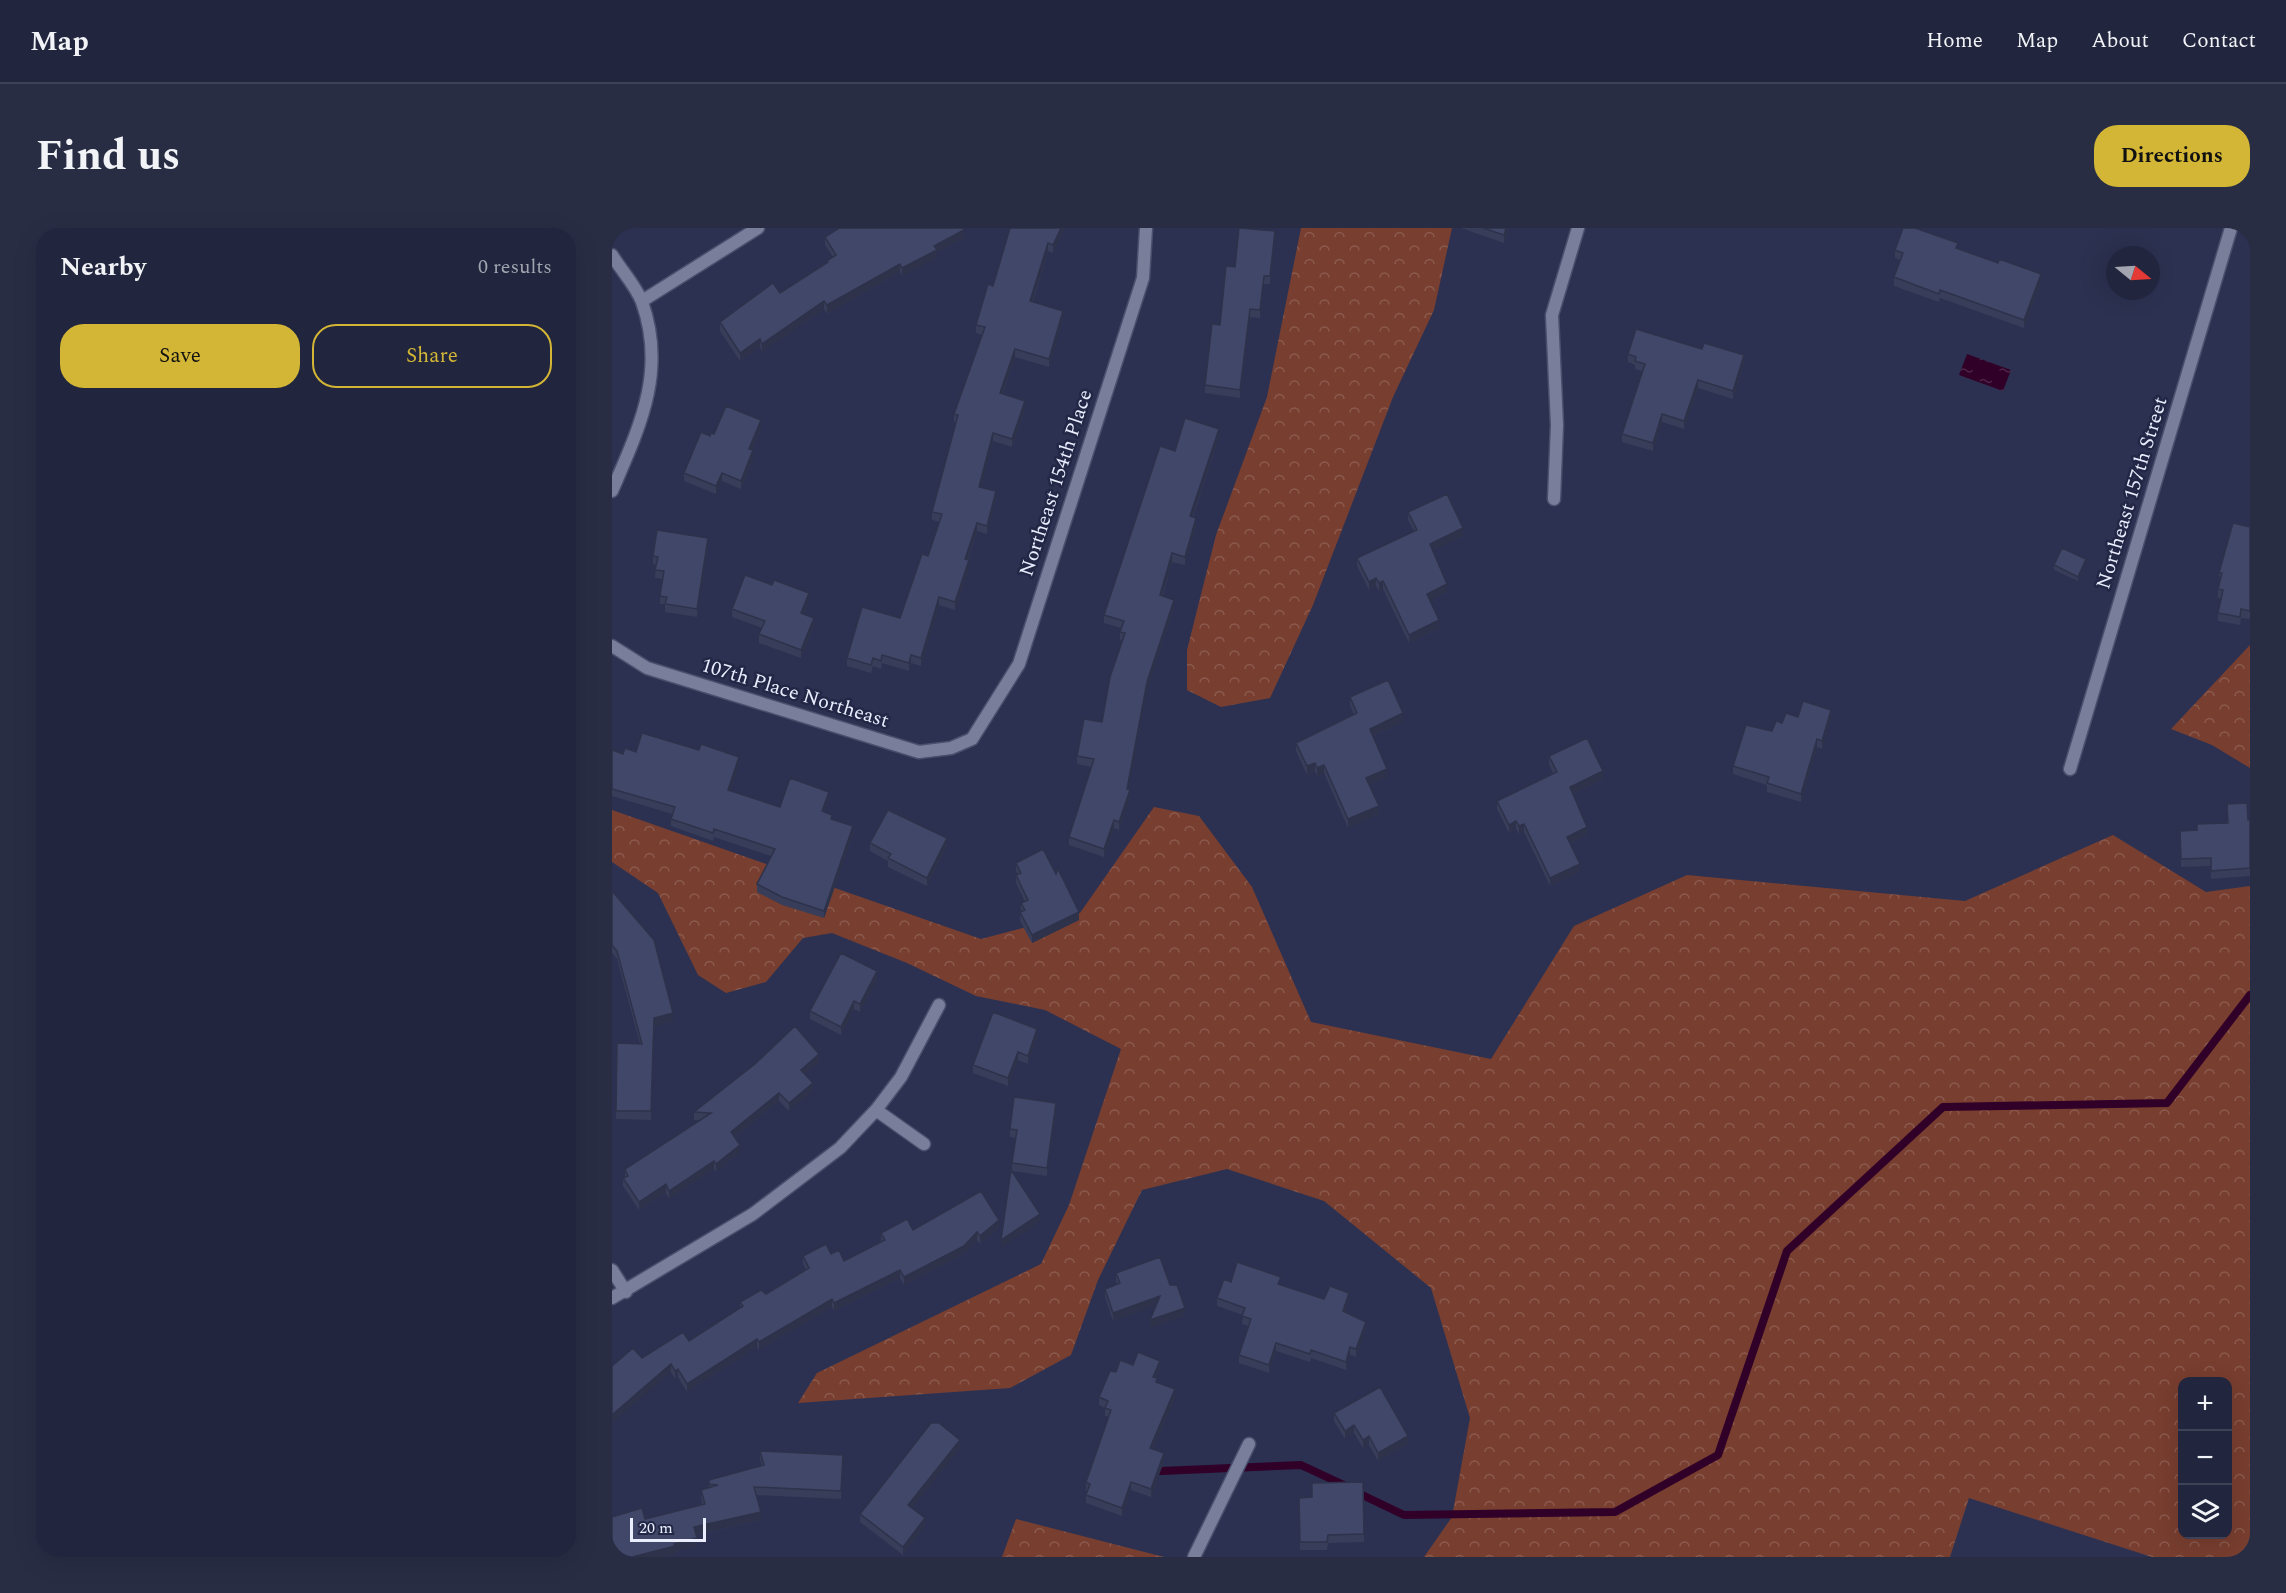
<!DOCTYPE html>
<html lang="en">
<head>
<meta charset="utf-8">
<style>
  :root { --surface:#21253d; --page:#292d44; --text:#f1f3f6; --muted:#a2a5b0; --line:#3e4257; --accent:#d3b635 }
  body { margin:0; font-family:Spectral,serif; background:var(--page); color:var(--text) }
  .controls { position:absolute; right:18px; bottom:18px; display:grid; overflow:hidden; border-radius:12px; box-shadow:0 6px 24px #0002 }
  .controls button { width:54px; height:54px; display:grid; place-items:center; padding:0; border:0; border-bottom:2px solid var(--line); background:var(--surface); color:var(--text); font:30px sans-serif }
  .compass { position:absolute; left:1494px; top:18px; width:54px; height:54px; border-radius:50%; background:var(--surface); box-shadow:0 6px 24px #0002; rotate:108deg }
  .scale { position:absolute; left:18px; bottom:15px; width:76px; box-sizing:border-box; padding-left:6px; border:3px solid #e9edfe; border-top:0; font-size:16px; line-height:21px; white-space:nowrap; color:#e9edfe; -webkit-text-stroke:4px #222746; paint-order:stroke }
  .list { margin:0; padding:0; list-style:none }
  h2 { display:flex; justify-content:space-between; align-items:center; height:78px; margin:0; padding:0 24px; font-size:26px }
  h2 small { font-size:20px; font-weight:400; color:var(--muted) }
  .actions { display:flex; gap:12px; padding:18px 24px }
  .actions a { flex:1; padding:14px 0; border:2px solid var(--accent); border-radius:24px; text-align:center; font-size:21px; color:var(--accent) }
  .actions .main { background:var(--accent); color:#111 }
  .icon { flex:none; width:33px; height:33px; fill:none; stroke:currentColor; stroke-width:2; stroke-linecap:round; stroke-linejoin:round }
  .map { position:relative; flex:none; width:1638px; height:1329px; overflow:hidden; border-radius:24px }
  header { display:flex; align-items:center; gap:36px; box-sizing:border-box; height:84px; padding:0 30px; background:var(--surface); border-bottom:2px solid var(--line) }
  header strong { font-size:28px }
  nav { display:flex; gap:33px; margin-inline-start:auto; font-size:21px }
  .intro { display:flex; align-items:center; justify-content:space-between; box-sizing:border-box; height:144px; padding:0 36px }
  h1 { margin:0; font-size:42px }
  .button { padding:15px 27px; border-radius:24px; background:var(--accent); color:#111; font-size:21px; font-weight:700 }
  main { display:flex; gap:36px; padding:0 36px }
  aside { flex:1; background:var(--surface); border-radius:24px; box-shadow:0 6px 24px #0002 }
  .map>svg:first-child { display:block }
  .forest { fill:url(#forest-crowns); fill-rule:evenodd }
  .water { fill:url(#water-ripples) }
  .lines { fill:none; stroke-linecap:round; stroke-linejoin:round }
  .stream { stroke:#300028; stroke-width:8 }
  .minor-casing { stroke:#4a4f6d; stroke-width:15 }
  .minor { stroke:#797f9b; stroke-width:12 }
  .wall { fill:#383d5a }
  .shaded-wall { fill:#2e324a }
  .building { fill:#414769; stroke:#2e324a; stroke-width:1.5 }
  .labels { text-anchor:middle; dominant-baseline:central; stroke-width:5; stroke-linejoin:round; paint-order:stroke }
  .street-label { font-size:20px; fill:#e9edfe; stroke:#222746 }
</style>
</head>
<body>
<header>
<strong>Map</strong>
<nav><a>Home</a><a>Map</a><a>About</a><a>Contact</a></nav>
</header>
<div class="intro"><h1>Find us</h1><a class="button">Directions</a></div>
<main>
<aside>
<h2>Nearby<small>0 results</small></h2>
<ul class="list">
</ul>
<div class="actions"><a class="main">Save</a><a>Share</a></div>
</aside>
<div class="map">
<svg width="1638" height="1329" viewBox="0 0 1638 1329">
  <defs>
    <pattern id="forest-crowns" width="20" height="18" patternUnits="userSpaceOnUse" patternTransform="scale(1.5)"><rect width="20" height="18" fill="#783e2f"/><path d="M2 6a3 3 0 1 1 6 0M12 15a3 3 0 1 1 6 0" fill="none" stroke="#8b5a4e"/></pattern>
    <pattern id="water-ripples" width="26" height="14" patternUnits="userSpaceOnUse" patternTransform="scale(1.5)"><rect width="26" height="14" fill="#300028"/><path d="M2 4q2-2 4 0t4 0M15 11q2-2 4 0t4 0" fill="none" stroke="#4e2648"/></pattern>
  </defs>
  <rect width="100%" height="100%" fill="#2c3151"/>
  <!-- forest -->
  <path class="forest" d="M 689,0 L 840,0 L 822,82 L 781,169 L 701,377 L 658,470 L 609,479 L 575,462 L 575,422 L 604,307 L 655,169 Z
    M 1638,417 L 1638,540 L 1600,517 L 1559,501 Z
    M 542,579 L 587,588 L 640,659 L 699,794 L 879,831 L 962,698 L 1075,647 L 1353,673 L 1501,607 L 1594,664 L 1638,658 L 1638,1329 L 1540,1329 L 1357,1270 L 1338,1329 L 812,1329 L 840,1289 L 858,1190 L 819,1060 L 712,973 L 615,941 L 530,962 L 486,1052 L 459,1127 L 398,1160 L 186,1175 L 205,1145 L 429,1036 L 457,977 L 509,821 L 433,782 L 364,768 L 295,735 L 220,705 L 191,710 L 154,754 L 114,765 L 86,747 L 46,665 L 0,634 L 0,582 L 369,711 L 468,685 ZM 1570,1154 L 1616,1154 L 1616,1306 L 1570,1306 Z
    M 404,1291 L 552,1329 L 390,1329 Z"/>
  <!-- water -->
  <path class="water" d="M 1355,126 L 1399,142 L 1391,163 L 1347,147 Z"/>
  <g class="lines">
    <!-- stream -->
    <path class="stream" d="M 549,1243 L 689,1237 L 734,1258
      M 744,1264 L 792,1287 L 1003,1284 L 1106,1227 L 1175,1023 L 1331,879 L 1555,875 L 1638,767"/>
    <defs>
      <path id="minor" d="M 0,27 C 9,42 24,58 30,74 C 55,144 27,200 0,263
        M 30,73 L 146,0
        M 942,271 L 945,197 L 940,87 L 966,0
        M 0,418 L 35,440 L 307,524 L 339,520 L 360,511 L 407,436 L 531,50 L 534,0
        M 1458,541 L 1619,0
        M 264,882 L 312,916
        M 0,1042 L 14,1064
        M 0,1070 L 141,986 L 228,920 L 264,882 L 289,849 L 327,777
        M 582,1329 L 637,1216"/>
    </defs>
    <!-- minor casing -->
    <use href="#minor" class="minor-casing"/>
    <!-- minor -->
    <use href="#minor" class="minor"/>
  </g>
  <!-- wall -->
  <path class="wall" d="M 453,0 L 441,25 L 436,23 L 421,74 L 451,91 L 437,139 L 403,129 L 391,166 L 413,181 L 400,219 L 381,213 L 369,259 L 384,271 L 375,306 L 365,303 L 356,332 L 357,340 L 343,382 L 327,377 L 309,438 L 299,435 L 297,443 L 270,435 L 269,441 L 261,438 L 259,445 L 235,438 L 235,430 L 288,390 L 316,328 L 328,294 L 320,292 L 320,284 L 344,194 L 342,194 L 342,186 L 370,107 L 364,105 L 364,97 L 381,58 Z
    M 849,0 L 897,0 L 892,15 Z
    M 213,9 L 352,10 L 325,24 L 325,30 L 290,48 L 288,44 L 215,86 L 212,81 L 150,124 L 148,119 L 128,133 L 108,103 L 108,94 L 168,65 L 215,35 L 215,33 L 221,29 L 213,17 Z
    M 663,11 L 658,56 L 652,56 L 648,90 L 638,89 L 628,170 L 593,165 L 593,157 L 623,39 Z
    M 1346,20 L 1429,54 L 1412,100 L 1328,70 L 1327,74 L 1282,58 L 1282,49 L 1288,32 L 1283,30 L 1283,22 Z
    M 1016,126 L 1132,135 L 1121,171 L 1086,160 L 1072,201 L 1050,194 L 1041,223 L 1010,214 L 1010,206 L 1030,143 L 1023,141 L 1023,137 L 1016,134 Z
    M 149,201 L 140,222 L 141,231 L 129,261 L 110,253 L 104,266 L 72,253 L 72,245 L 98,208 L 102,206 Z
    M 607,209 L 581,289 L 584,298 L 573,337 L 560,334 L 551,368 L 562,380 L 535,462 L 516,562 L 518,570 L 507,602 L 502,600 L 492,629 L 457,617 L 457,609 L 479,539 L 465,536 L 465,528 L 490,494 L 510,413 L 508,412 L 508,404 L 509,400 L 492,395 L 492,387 L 563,223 Z
    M 796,284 L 851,308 L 821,322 L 835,364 L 818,372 L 827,400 L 797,415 L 771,361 L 767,363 L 764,358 L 757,362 L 745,338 L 745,330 L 802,303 L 796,292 Z
    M 1638,299 L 1638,391 L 1629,390 L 1628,397 L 1606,393 L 1606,385 L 1609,370 L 1606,370 L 1606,361 L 1608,353 L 1607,345 Z
    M 96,319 L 85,389 L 53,384 L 53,376 L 48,376 L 48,368 L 51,351 L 43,350 L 44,337 L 41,336 L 41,328 Z
    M 1474,335 L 1466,353 L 1442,342 L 1442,337 Z
    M 197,373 L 192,386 L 202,398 L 189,430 L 147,415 L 147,406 L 150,400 L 120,389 L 120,381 Z
    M 738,469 L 791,494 L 761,508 L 775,549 L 757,557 L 767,586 L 736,600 L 712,545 L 705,548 L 703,543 L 695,547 L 684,523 L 684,515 L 742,487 L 738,477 Z
    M 1186,489 L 1219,490 L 1210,521 L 1205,519 L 1189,574 L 1155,564 L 1155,557 L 1121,546 L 1121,538 L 1160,503 L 1170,495 Z
    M 0,522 L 11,526 L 24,524 L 127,537 L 118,563 L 168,579 L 217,572 L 212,584 L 220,591 L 241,606 L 212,690 L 170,677 L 145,664 L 145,656 L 159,628 L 102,609 L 101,613 L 59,598 L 59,591 L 60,586 L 0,568 Z
    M 937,528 L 991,551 L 961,566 L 975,607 L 958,616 L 968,644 L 938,658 L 912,604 L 907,606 L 904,601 L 897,605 L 885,581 L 885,573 L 941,545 L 937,536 Z
    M 1615,576 L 1636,592 L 1638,592 L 1638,648 L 1599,651 L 1599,638 L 1569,639 L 1568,603 L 1585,602 L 1615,595 Z
    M 258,615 L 335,618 L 315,658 L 276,639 L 276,633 L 258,623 Z
    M 404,635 L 467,692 L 420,715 L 408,693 L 409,675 L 413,674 L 404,655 L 404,647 L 406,646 L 404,643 Z
    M 0,663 L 61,793 L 42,799 L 39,892 L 4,891 L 5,815 L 28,816 L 5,731 L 0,725 Z
    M 265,752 L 248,784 L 242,781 L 229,807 L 198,791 L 198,783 Z
    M 425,809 L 416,836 L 406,832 L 396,858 L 361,845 L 361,837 Z
    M 207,834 L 193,846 L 201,863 L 177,883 L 167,873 L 123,909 L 128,925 L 104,944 L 102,941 L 57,971 L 54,965 L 27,982 L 11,958 L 11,950 L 13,949 L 13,941 L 87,892 L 82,892 L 82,884 Z
    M 444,883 L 435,948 L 400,943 L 400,935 L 404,910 L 398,909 L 398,901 Z
    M 387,1000 L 368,1016 L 365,1012 L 352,1026 L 292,1057 L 288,1050 L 222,1083 L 220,1079 L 147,1122 L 145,1119 L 75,1164 L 66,1149 L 63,1151 L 59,1144 L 30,1130 L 77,1113 L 128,1080 L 128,1074 L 154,1066 L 194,1042 L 191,1036 L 191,1028 L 219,1026 L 232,1033 L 269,1013 L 269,1005 L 301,1002 Z
    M 504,1045 L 558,1057 L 573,1088 L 538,1100 L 544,1077 L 501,1093 L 493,1069 L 493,1061 L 505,1056 L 504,1053 Z
    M 619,1054 L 669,1057 L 712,1071 L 737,1073 L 733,1084 L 754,1102 L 744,1129 L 738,1127 L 734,1142 L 699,1130 L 698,1134 L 664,1123 L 657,1145 L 627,1135 L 627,1127 L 636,1098 L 630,1096 L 631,1087 L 605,1078 L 605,1070 Z
    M 521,1137 L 548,1141 L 544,1150 L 545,1154 L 563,1170 L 541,1221 L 552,1233 L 539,1269 L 519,1262 L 510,1288 L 474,1275 L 474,1267 L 475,1263 L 474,1262 L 474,1254 L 497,1189 L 493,1188 L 493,1180 L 487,1177 L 487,1169 L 504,1144 Z
    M 722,1185 L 796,1216 L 766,1233 L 757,1217 L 751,1220 L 742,1205 L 733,1211 L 722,1193 Z
    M 348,1220 L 300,1280 L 313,1298 L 291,1327 L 248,1294 L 248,1286 Z
    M 148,1223 L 231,1227 L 229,1271 L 144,1267 L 149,1292 L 84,1307 L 85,1318 L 63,1324 L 63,1326 L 51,1329 L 0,1329 L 33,1291 L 90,1276 L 89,1270 L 89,1262 L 97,1259 L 97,1252 L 150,1238 L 148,1231 Z
    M 751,1254 L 752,1314 L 716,1315 L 715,1322 L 688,1322 L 687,1270 L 700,1269 Z"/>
  <!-- shaded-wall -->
  <path class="shaded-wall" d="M 449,0 L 453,0 L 441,25 L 441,17 Z
    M 894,0 L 897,0 L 892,15 L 892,7 Z
    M 352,2 L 352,10 L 325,24 L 325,30 L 290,48 L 290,40 L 322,18 Z
    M 663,3 L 663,11 L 658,56 L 658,48 Z
    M 436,15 L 436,23 L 418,81 L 418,73 Z
    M 288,36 L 288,44 L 215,86 L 215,77 Z
    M 1429,46 L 1429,54 L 1412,100 L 1412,92 Z
    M 652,48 L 652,56 L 648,90 L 648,82 Z
    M 212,73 L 212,81 L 150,124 L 150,116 Z
    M 638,81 L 638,89 L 628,170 L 628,162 Z
    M 451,83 L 451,91 L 437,139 L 437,131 Z
    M 148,111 L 148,119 L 128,133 L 128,125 Z
    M 403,121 L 403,129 L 388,173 L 388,165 Z
    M 1132,127 L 1132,135 L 1121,171 L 1121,163 Z
    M 1086,152 L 1086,160 L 1072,201 L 1072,193 Z
    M 413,173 L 413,181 L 400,219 L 400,211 Z
    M 1050,186 L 1050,194 L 1041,223 L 1041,215 Z
    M 149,192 L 149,201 L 137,229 L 137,221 Z
    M 607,201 L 607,209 L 578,296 L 578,288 Z
    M 381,205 L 381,213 L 367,267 L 367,259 Z
    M 141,222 L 141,231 L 129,261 L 129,253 Z
    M 110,245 L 110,253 L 104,266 L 104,258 Z
    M 384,263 L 384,271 L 375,306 L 375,298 Z
    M 584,290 L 584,298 L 573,337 L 573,329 Z
    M 365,295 L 365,303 L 353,339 L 353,331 Z
    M 851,300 L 851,308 L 818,324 L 818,316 Z
    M 96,310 L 96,319 L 85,389 L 85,381 Z
    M 560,325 L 560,334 L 548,375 L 548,367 Z
    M 1474,331 L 1474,335 L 1466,353 L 1466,349 Z
    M 357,332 L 357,340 L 343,382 L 343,374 Z
    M 764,350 L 764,358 L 757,362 L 757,354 Z
    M 771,353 L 771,361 L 767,363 L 767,355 Z
    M 835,356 L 835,364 L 815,374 L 815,366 Z
    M 197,365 L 197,373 L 189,393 L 189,385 Z
    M 327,369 L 327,377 L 309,438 L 309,430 Z
    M 562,372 L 562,380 L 535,462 L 515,569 L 515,561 L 535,454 Z
    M 202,390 L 202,398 L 189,430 L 189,422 Z
    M 827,392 L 827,400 L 797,415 L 797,407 Z
    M 299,427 L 299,435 L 297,443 L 297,435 Z
    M 1219,482 L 1219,490 L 1210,521 L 1210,513 Z
    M 791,485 L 791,494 L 758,509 L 758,501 Z
    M 1205,511 L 1205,519 L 1189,574 L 1189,566 Z
    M 127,529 L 127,537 L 116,570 L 116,562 Z
    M 703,535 L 703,543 L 695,547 L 695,538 Z
    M 712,537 L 712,545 L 705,548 L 705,540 Z
    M 775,541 L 775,549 L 754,558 L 754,550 Z
    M 991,543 L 991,551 L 958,567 L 958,559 Z
    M 518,562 L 518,570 L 507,602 L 507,594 Z
    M 217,564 L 217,572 L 210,591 L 210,583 Z
    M 767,578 L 767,586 L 736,600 L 736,591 Z
    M 502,592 L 502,600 L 492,629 L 492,621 Z
    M 904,593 L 904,601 L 897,605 L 897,597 Z
    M 912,596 L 912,604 L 907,606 L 907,598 Z
    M 241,598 L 241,606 L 212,690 L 212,683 Z
    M 975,599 L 975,607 L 955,617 L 955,609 Z
    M 335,610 L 335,618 L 315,658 L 315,650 Z
    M 968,636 L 968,644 L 938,658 L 938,650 Z
    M 467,684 L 467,692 L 420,715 L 420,707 Z
    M 265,743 L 265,752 L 248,784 L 248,776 Z
    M 242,773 L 242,781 L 229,807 L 229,799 Z
    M 61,785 L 61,793 L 42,799 L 39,892 L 42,790 Z
    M 425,801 L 425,809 L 416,836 L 416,828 Z
    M 406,824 L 406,832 L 396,858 L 396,850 Z
    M 207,826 L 207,834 L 189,850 L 189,842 Z
    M 201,855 L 201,863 L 177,883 L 177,875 Z
    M 167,865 L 167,873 L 119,912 L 119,904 Z
    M 444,875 L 444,883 L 435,948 L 435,940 Z
    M 128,917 L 128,925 L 104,944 L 104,936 Z
    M 102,933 L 102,941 L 57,971 L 57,963 Z
    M 54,956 L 54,965 L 27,982 L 27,974 Z
    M 428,986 L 428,994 L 389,1020 L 389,1012 Z
    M 387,992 L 387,1000 L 368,1016 L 368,1008 Z
    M 365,1004 L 365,1012 L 352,1026 L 292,1057 L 292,1049 Z
    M 288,1042 L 288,1050 L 222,1083 L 222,1075 Z
    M 737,1065 L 737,1073 L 731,1091 L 731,1083 Z
    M 548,1068 L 548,1076 L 501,1093 L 501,1085 Z
    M 220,1071 L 220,1079 L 147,1122 L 147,1114 Z
    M 573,1080 L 573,1088 L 538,1100 L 538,1092 Z
    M 754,1094 L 754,1102 L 744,1129 L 744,1121 Z
    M 145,1111 L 145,1119 L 75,1164 L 75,1156 Z
    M 664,1115 L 664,1123 L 657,1145 L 657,1137 Z
    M 738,1119 L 738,1127 L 734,1142 L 734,1134 Z
    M 548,1133 L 548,1141 L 541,1157 L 541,1149 Z
    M 59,1136 L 59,1144 L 0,1196 L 0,1187 Z
    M 66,1141 L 66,1149 L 63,1151 L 63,1143 Z
    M 563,1161 L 563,1170 L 538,1228 L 538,1220 Z
    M 742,1197 L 742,1205 L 733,1211 L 733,1203 Z
    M 757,1208 L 757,1217 L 751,1220 L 751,1212 Z
    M 796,1208 L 796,1216 L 766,1233 L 766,1225 Z
    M 348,1212 L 348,1220 L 296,1286 L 296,1277 Z
    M 552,1225 L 552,1233 L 539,1269 L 539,1261 Z
    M 519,1254 L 519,1262 L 510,1288 L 510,1280 Z
    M 149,1284 L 149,1292 L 82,1307 L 82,1299 Z
    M 313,1290 L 313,1298 L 291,1327 L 291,1319 Z
    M 85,1310 L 85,1318 L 63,1324 L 63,1326 L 51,1329 L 20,1329 Z"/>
  <!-- building -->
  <path class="building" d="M 227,0 L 351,0 L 352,2 L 322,18 L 325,22 L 290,40 L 288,36 L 215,77 L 212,73 L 150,116 L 148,111 L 128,125 L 108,94 L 161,55 L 168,65 L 216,34 L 215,33 L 224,27 L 213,9 Z
    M 398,0 L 449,0 L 441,17 L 436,15 L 418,73 L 451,83 L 437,131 L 403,121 L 388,165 L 413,173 L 400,211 L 381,205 L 367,259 L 384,263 L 375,298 L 365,295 L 353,331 L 357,332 L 343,374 L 327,369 L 309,430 L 299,427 L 297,435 L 270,427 L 269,433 L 261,430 L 259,437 L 235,430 L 250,379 L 288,390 L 310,326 L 316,328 L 330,286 L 320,284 L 346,187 L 342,186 L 373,99 L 364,97 L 376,56 L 381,58 Z
    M 627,0 L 663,3 L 658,48 L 652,48 L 648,82 L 638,81 L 628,162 L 593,157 L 600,96 L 608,97 L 614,38 L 623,39 Z
    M 871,0 L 894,0 L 892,7 Z
    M 1291,0 L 1303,0 L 1346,15 L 1344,20 L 1386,35 L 1387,31 L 1429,46 L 1412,92 L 1328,62 L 1327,66 L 1282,49 L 1291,25 L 1283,22 Z
    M 1024,101 L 1090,121 L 1092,115 L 1132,127 L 1121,163 L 1086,152 L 1072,193 L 1050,186 L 1041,215 L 1010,206 L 1033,136 L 1023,133 L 1024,129 L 1016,126 Z
    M 114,178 L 149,192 L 137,221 L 141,222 L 129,253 L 110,245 L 104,258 L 72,245 L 89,204 L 98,208 L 99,205 L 102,206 Z
    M 573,190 L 607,201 L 578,288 L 584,290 L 573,329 L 560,325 L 548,367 L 562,372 L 535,454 L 515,561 L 518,562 L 507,594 L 502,592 L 492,621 L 457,609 L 482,531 L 465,528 L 472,491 L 490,494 L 498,449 L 513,405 L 508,404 L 512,393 L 492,387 L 548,218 L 563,223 Z
    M 835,266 L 851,300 L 818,316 L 835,356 L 815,366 L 827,392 L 797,407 L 771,353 L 767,355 L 764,350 L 757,354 L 745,330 L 805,302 L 796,284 Z
    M 1621,295 L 1638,299 L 1638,383 L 1629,381 L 1628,389 L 1606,385 L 1611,362 L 1606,361 L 1610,345 L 1607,345 Z
    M 45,302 L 96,310 L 85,381 L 53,376 L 55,369 L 48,368 L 52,343 L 43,342 L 46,329 L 41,328 Z
    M 1450,320 L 1474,331 L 1466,349 L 1442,337 Z
    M 133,347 L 160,357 L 162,352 L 197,365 L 189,385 L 202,390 L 189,422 L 147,406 L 153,393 L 120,381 Z
    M 776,452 L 791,485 L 758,501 L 775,541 L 754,550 L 767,578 L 736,591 L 712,537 L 705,540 L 703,535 L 695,538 L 684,515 L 745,485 L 738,469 Z
    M 1191,473 L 1219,482 L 1210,513 L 1205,511 L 1189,566 L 1155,555 L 1157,549 L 1121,538 L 1134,497 L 1160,503 L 1164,493 L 1170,495 L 1174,485 L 1186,489 Z
    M 30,505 L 87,522 L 89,516 L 127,529 L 116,562 L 168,579 L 178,550 L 217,564 L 210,583 L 220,587 L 219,591 L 241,598 L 212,683 L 170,669 L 145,656 L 163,621 L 102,601 L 101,605 L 59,591 L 63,579 L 0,561 L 0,522 L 11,526 L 13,520 L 24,524 Z
    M 975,510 L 991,543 L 958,559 L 975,599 L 955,609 L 968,636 L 938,650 L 912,596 L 907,598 L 904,593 L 897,597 L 885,573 L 945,544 L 937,528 Z
    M 1635,575 L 1636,592 L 1638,592 L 1638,640 L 1599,643 L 1599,630 L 1569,631 L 1568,603 L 1585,602 L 1585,596 L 1616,595 L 1615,576 Z
    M 276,582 L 335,610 L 315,650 L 276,630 L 279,626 L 258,615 Z
    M 431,621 L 444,646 L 446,641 L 467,684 L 420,707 L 408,684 L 413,682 L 409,675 L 416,672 L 404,647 L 409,645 L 404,635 Z
    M 0,663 L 42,712 L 61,785 L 42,790 L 39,883 L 4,883 L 5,815 L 30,816 L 5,723 L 0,717 Z
    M 229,725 L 265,743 L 248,776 L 242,773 L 229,799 L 198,783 Z
    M 381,784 L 425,801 L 416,828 L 406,824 L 396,850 L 361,837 Z
    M 183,798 L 207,826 L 189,842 L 201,855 L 177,875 L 167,865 L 119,904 L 128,917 L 104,936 L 102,933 L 57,963 L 54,956 L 27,974 L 11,950 L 16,948 L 13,941 L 99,885 L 82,884 L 143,836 Z
    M 402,869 L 444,875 L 435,940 L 400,935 L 405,902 L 398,901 Z
    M 399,942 L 428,986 L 389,1012 Z
    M 369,963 L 387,992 L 368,1008 L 365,1004 L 352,1018 L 292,1049 L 288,1042 L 222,1075 L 220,1071 L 147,1114 L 145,1111 L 75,1156 L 66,1141 L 63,1143 L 59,1136 L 0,1187 L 0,1138 L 21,1120 L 30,1130 L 71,1104 L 77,1113 L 131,1078 L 128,1074 L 149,1062 L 154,1066 L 197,1040 L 191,1028 L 214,1016 L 219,1026 L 227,1022 L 232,1033 L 273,1012 L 269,1005 L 295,991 L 301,1002 Z
    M 548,1029 L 558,1057 L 565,1057 L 573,1080 L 538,1092 L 548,1068 L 501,1085 L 493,1061 L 508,1055 L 504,1045 Z
    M 625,1034 L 669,1049 L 666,1056 L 712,1071 L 718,1058 L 737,1065 L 731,1083 L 754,1094 L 744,1121 L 738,1119 L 734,1134 L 699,1122 L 698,1126 L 664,1115 L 657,1137 L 627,1127 L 639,1091 L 630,1088 L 633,1080 L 605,1070 L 612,1051 L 619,1054 Z
    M 526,1124 L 548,1133 L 541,1149 L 545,1150 L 544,1154 L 563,1161 L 538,1220 L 552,1225 L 539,1261 L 519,1254 L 510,1280 L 474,1267 L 478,1256 L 474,1254 L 499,1182 L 493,1180 L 496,1173 L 487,1169 L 498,1143 L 504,1144 L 508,1132 L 521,1137 Z
    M 768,1159 L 796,1208 L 766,1225 L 757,1208 L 751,1212 L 742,1197 L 733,1203 L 722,1185 Z
    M 319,1195 L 327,1195 L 348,1212 L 296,1277 L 313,1290 L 291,1319 L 248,1286 Z
    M 148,1223 L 231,1227 L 229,1263 L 142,1259 L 149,1284 L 82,1299 L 85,1310 L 62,1316 L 63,1318 L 20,1329 L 0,1329 L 0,1289 L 30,1280 L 33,1291 L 93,1276 L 89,1262 L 106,1257 L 97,1256 L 97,1252 L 152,1237 Z
    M 751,1254 L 752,1306 L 716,1307 L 715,1314 L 688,1314 L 687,1270 L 700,1269 L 700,1255 Z"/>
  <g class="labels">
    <!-- street labels -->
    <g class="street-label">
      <text transform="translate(444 255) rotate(-72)">Northeast 154th Place</text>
      <text transform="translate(1520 265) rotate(-73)">Northeast 157th Street</text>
      <text transform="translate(183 465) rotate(17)">107th Place Northeast</text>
    </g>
  </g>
</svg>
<div class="controls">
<button>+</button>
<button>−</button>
<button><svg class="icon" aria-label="layers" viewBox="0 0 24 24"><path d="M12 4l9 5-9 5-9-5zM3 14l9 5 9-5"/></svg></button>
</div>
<svg class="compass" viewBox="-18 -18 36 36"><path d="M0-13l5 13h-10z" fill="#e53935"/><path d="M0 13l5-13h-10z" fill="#a2a5b0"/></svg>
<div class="scale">20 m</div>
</div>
</main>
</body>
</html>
